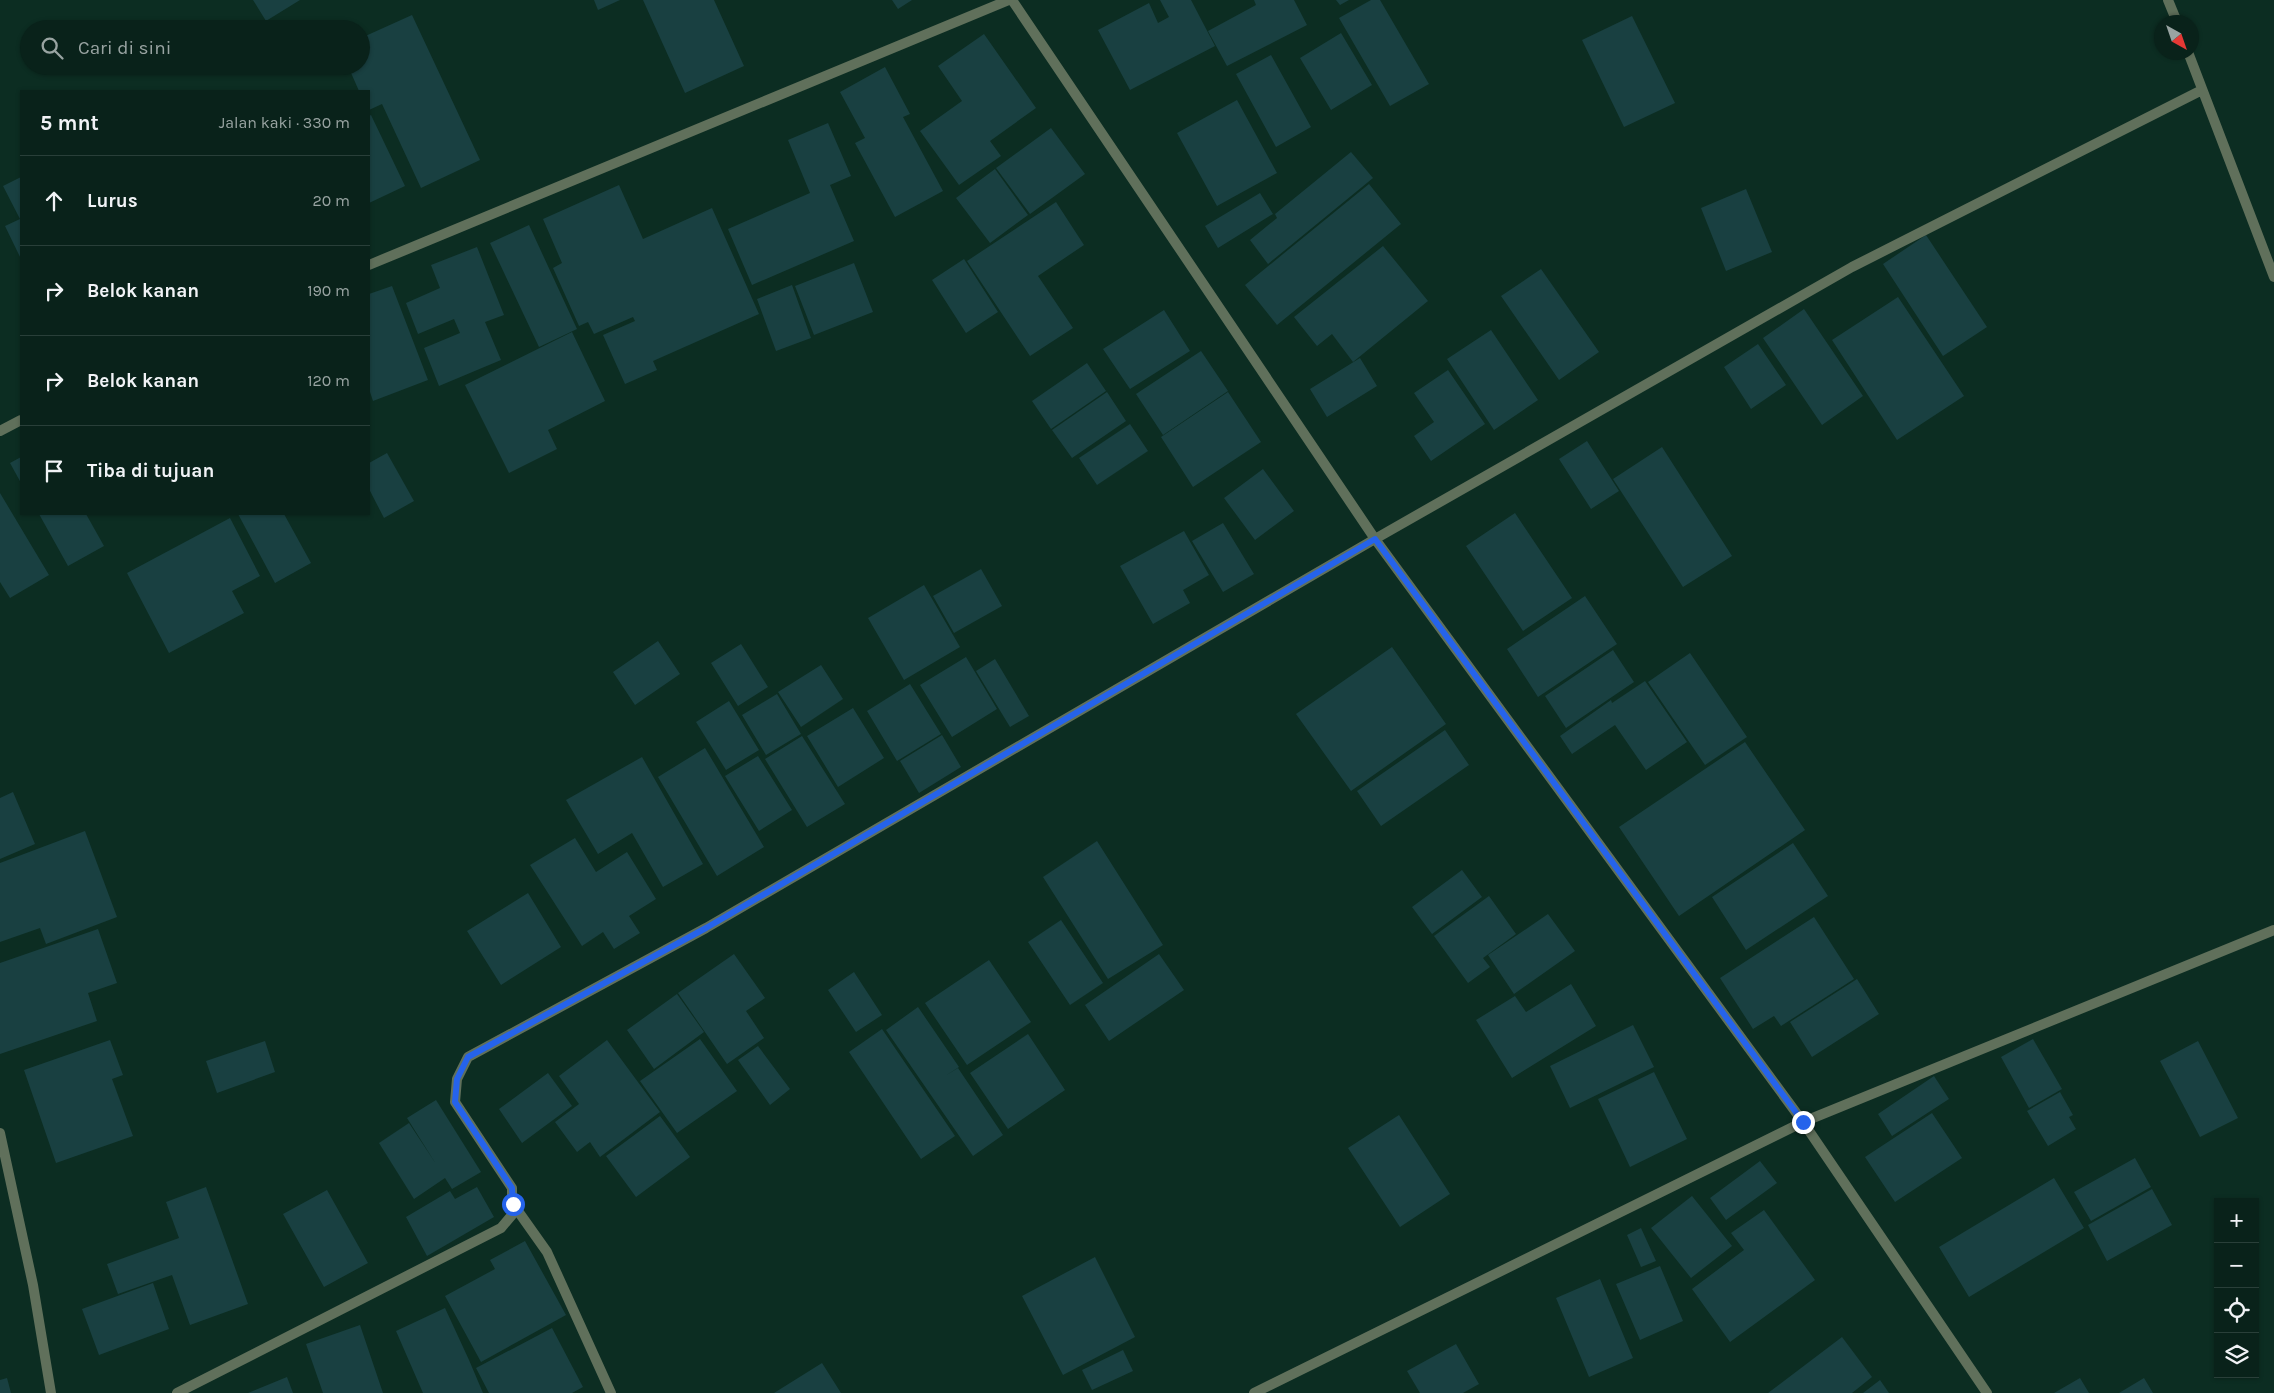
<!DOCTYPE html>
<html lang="id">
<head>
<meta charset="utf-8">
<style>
  :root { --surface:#09221a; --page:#122a23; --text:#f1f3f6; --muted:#99a4a2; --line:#293f39 }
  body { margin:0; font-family:Karla,sans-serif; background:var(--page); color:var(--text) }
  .controls { position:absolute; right:15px; bottom:15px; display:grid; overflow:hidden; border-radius:0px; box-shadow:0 1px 4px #0004 }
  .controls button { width:45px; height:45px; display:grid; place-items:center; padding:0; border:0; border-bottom:1px solid var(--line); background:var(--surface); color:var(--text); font:25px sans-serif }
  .compass { position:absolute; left:2154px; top:15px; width:45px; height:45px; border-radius:50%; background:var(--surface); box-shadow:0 1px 4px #0004; rotate:140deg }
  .stop { position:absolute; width:15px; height:15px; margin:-11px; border:4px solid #2563eb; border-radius:50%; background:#fff }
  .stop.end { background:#2563eb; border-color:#fff; box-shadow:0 1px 5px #0008 }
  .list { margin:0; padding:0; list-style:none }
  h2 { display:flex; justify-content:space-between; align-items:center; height:65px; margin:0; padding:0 20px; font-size:21px }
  h2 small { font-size:16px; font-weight:400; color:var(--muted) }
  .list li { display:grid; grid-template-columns:32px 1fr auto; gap:15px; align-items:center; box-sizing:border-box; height:90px; padding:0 20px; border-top:1px solid var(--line) }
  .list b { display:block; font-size:19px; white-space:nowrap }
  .list em { font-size:16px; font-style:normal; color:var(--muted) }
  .icon { flex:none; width:28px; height:28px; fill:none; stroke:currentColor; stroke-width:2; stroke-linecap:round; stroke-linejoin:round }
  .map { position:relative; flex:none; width:2274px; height:1393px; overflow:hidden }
  .search { position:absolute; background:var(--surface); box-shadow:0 1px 4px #0004; left:20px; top:20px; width:350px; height:55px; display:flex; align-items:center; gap:12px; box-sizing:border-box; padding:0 18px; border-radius:28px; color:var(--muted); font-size:19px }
  .panel { position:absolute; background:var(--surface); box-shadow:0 1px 4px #0004; left:20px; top:90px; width:350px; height:425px; border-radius:0px }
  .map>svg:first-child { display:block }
  .building { fill:#194041 }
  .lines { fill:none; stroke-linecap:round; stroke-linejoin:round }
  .street { stroke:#60705b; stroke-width:10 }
  .route { stroke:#2563eb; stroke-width:6 }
</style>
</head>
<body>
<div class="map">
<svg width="2274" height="1393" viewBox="0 0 2274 1393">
  <rect width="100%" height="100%" fill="#0c2d22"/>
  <!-- building -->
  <path class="building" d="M 253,0 L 300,0 L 266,21 Z
    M 594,0 L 620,0 L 598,10 Z
    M 643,0 L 714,0 L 744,66 L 685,93 Z
    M 892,0 L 912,0 L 898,9 Z
    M 1160,0 L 1191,0 L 1215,46 L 1130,90 L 1098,30 L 1149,3 L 1158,23 L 1169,17 Z
    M 1254,0 L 1294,0 L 1307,25 L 1227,66 L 1208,31 L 1256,5 Z
    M 1336,0 L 1349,0 L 1340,5 Z
    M 1371,0 L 1380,0 L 1429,84 L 1390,106 L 1339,18 Z
    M 412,15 L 480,160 L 421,188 L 382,104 L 369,110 L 369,91 L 359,91 L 348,66 L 361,66 L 361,38 Z
    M 1632,16 L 1675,103 L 1624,127 L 1582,40 Z
    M 1341,33 L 1372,85 L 1331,110 L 1300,58 Z
    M 984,34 L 1036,108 L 990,141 L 1001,156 L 959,185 L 920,131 L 962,101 L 938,66 Z
    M 1271,55 L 1311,127 L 1276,147 L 1236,74 Z
    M 885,67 L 910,114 L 903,117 L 943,191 L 895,217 L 855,143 L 865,138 L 840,92 Z
    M 1237,100 L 1277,173 L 1217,206 L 1177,133 Z
    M 371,115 L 405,186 L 369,203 L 369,116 Z
    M 828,123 L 851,176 L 830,185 L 854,241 L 752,285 L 728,229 L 810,193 L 788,140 Z
    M 1051,128 L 1085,174 L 1030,214 L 996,168 Z
    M 1351,152 L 1373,178 L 1268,264 L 1250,240 L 1277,218 L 1275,214 Z
    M 995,169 L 1028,215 L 990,243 L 956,198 Z
    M 21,177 L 21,259 L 5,226 L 20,219 L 3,186 Z
    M 1369,184 L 1401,224 L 1277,325 L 1245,285 Z
    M 619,185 L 643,239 L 712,208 L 759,314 L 653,361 L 657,370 L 625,384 L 603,335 L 635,321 L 633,317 L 594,334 L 588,322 L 579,326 L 553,268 L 562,263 L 543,219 Z
    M 1746,189 L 1772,252 L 1726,271 L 1701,208 Z
    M 1260,193 L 1273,214 L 1218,248 L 1205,226 Z
    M 1056,202 L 1084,245 L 1038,276 L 1073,328 L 1030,356 L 967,261 Z
    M 529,225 L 577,329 L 539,347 L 490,243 Z
    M 1926,235 L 1987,327 L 1943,356 L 1883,264 Z
    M 1383,246 L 1428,301 L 1353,362 L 1332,334 L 1317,346 L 1294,317 Z
    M 477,247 L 504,315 L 485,322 L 501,360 L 439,386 L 424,348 L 460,333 L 454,319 L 418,334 L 406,303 L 440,288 L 431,265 Z
    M 964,259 L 998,312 L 966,333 L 932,280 Z
    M 854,263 L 873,312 L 814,335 L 795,286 Z
    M 1541,269 L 1599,352 L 1559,380 L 1501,296 Z
    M 792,285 L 811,338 L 776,351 L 757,299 Z
    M 392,286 L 428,380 L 373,401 L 369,389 L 369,294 Z
    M 1898,297 L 1964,396 L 1897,440 L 1832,340 Z
    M 1804,309 L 1863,396 L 1822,425 L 1763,338 Z
    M 1164,310 L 1190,351 L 1130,389 L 1103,349 Z
    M 1491,330 L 1538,400 L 1494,430 L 1447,359 Z
    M 572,332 L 605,401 L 548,430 L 557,449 L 509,473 L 465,385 Z
    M 1758,344 L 1786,385 L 1751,409 L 1724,367 Z
    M 1201,351 L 1228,391 L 1163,435 L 1136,394 Z
    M 1360,358 L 1377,386 L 1327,417 L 1310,389 Z
    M 1087,363 L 1106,391 L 1051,429 L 1032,401 Z
    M 1448,370 L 1485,424 L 1431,461 L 1414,436 L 1434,422 L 1414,393 Z
    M 1107,392 L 1126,421 L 1072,458 L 1052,430 Z
    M 1228,392 L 1261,442 L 1193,487 L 1161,437 Z
    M 1130,424 L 1148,451 L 1097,485 L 1079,458 Z
    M 1587,441 L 1619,491 L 1591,509 L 1559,459 Z
    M 1662,447 L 1732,556 L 1683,587 L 1613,479 Z
    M 387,453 L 414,501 L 384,518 L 369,489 L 369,463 Z
    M 21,457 L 21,483 L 10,463 Z
    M 1263,469 L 1294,511 L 1255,540 L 1224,498 Z
    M 0,493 L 49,575 L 10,598 L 0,582 Z
    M 1515,513 L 1572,598 L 1523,631 L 1466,546 Z
    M 39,514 L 86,514 L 104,546 L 68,566 Z
    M 238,514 L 284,514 L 311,563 L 275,583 Z
    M 230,518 L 260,576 L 232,591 L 244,613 L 169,653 L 127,573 Z
    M 1223,523 L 1254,574 L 1223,592 L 1192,541 Z
    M 1184,531 L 1209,575 L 1183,590 L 1190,603 L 1153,624 L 1120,566 Z
    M 981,569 L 1002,606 L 954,633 L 933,596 Z
    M 924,585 L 960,647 L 904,680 L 868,618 Z
    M 1585,596 L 1617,644 L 1538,697 L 1507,649 Z
    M 658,641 L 680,674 L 635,705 L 613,672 Z
    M 741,644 L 768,687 L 738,706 L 711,663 Z
    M 1392,647 L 1446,724 L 1351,791 L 1296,714 Z
    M 1613,650 L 1634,682 L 1566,728 L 1545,696 Z
    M 1690,653 L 1747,737 L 1705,765 L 1648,682 Z
    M 966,657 L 997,709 L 952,737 L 920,685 Z
    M 995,659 L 1029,716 L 1010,727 L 976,671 Z
    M 821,665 L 843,699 L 801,727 L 778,692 Z
    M 1645,681 L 1687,742 L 1646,770 L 1615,725 L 1572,754 L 1560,736 L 1611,700 L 1612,703 Z
    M 910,684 L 941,734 L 897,761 L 867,711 Z
    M 777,694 L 801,734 L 766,755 L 742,715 Z
    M 729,701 L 759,750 L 726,770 L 696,722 Z
    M 853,708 L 884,758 L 838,787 L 807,736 Z
    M 1445,730 L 1469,765 L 1381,826 L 1357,791 Z
    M 942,735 L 961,767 L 919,793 L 900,761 Z
    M 802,736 L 845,804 L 807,827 L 765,759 Z
    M 1745,742 L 1805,830 L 1679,916 L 1619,827 Z
    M 705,748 L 764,847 L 717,876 L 658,777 Z
    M 758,756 L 792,810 L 759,831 L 725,776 Z
    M 642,757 L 703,864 L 663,887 L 632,833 L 598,854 L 566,800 Z
    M 13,792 L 35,844 L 0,859 L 0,798 Z
    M 85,831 L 117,917 L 46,944 L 40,928 L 0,942 L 0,863 Z
    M 575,838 L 596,872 L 627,852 L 656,899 L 629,916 L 640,933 L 614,949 L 603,932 L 582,946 L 530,865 Z
    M 1097,841 L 1163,945 L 1108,979 L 1043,877 Z
    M 1793,843 L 1828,896 L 1746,950 L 1712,897 Z
    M 1462,870 L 1482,897 L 1432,934 L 1412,907 Z
    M 528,893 L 561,947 L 501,985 L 467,931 Z
    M 1489,896 L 1516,934 L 1483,958 L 1490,967 L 1468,983 L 1434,936 Z
    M 1548,914 L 1575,951 L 1514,994 L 1488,955 Z
    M 1814,917 L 1854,979 L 1781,1026 L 1774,1016 L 1753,1029 L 1720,978 Z
    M 1061,920 L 1103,983 L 1070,1005 L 1028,942 Z
    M 98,929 L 117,983 L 88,993 L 97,1021 L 0,1054 L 0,963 Z
    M 734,954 L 765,998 L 746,1011 L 764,1038 L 727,1064 L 678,993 Z
    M 1159,954 L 1184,990 L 1109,1041 L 1085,1005 Z
    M 989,960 L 1031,1022 L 967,1065 L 925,1003 Z
    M 854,972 L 882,1015 L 856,1032 L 828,990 Z
    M 1857,979 L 1879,1014 L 1812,1057 L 1790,1022 Z
    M 1571,984 L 1596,1026 L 1512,1078 L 1476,1020 L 1515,996 L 1526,1012 Z
    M 677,994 L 704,1032 L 654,1069 L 627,1030 Z
    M 918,1007 L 959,1067 L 945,1076 L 958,1068 L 1003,1135 L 973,1156 L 886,1030 Z
    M 1633,1025 L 1654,1067 L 1570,1108 L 1550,1066 Z
    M 882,1029 L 955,1136 L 921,1159 L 849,1052 Z
    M 1028,1034 L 1065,1090 L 1008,1129 L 970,1073 Z
    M 700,1039 L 737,1091 L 677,1133 L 640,1081 Z
    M 2033,1039 L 2062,1089 L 2029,1108 L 2001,1057 Z
    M 110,1040 L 123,1075 L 112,1079 L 133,1136 L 56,1163 L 24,1070 Z
    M 607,1040 L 660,1112 L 600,1157 L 590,1142 L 577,1152 L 555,1122 L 579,1104 L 559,1076 Z
    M 265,1041 L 275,1072 L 217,1093 L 206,1061 Z
    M 2198,1041 L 2238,1118 L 2200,1137 L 2160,1061 Z
    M 758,1046 L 790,1089 L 770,1105 L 738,1060 Z
    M 1654,1072 L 1687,1139 L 1630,1167 L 1598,1099 Z
    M 548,1073 L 572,1106 L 522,1143 L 499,1109 Z
    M 1934,1076 L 1949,1099 L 1892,1136 L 1878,1114 Z
    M 2060,1092 L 2073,1115 L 2069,1117 L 2076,1129 L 2048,1146 L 2027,1111 Z
    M 436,1100 L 481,1172 L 452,1189 L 445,1178 L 414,1199 L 379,1143 L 409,1123 L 436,1164 L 407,1118 Z
    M 1932,1113 L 1962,1158 L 1895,1202 L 1865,1157 Z
    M 1399,1115 L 1450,1194 L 1400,1227 L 1348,1148 Z
    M 660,1116 L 690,1157 L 636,1197 L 606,1156 Z
    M 2135,1158 L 2151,1187 L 2091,1221 L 2074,1192 Z
    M 1760,1161 L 1777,1183 L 1726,1220 L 1710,1198 Z
    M 2054,1178 L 2084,1228 L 1969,1297 L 1939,1247 Z
    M 206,1187 L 248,1304 L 190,1325 L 172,1275 L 118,1294 L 107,1264 L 179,1238 L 166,1202 Z
    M 477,1187 L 494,1217 L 427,1256 L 406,1217 L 450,1191 L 455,1199 Z
    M 2152,1189 L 2172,1225 L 2107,1261 L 2088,1225 Z
    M 327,1190 L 368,1263 L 324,1287 L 283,1214 Z
    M 1692,1196 L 1732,1246 L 1691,1278 L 1651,1228 Z
    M 1764,1210 L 1815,1280 L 1730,1342 L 1692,1289 L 1744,1250 L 1731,1233 Z
    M 1641,1228 L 1656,1261 L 1641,1267 L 1627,1235 Z
    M 525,1241 L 566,1315 L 481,1362 L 445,1296 L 495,1269 L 490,1260 Z
    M 1095,1257 L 1135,1337 L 1063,1375 L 1022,1296 Z
    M 1660,1266 L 1683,1321 L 1640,1340 L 1616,1284 Z
    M 1600,1279 L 1633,1358 L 1589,1377 L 1556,1298 Z
    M 153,1283 L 169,1329 L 99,1355 L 82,1309 Z
    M 445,1308 L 469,1360 L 483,1393 L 423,1393 L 396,1331 Z
    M 360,1325 L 383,1393 L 323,1393 L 306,1344 Z
    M 552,1328 L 583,1387 L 572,1393 L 489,1393 L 476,1368 Z
    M 1842,1337 L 1872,1377 L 1852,1393 L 1768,1393 Z
    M 1456,1344 L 1479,1384 L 1463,1393 L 1420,1393 L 1407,1371 Z
    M 1123,1350 L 1133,1371 L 1092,1390 L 1082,1370 Z
    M 822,1363 L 841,1393 L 774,1393 Z
    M 287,1377 L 293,1393 L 248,1393 Z
    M 7,1378 L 11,1393 L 0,1393 L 0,1380 Z
    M 2080,1378 L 2089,1393 L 2054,1393 Z
    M 2144,1378 L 2153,1393 L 2119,1393 Z
    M 1880,1380 L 1889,1393 L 1863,1393 Z"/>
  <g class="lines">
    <!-- street -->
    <path class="street" d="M 1012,0 L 1375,539 L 1803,1122 L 1987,1393
      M 2168,0 L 2177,22
      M 2188,52 L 2274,277
      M 369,265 L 1009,0
      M 0,431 L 21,420
      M 0,1133 L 33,1285 L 51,1393
      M 513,1204 L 547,1252 L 611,1393
      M 177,1393 L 501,1228 L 512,1215 L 512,1188 L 455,1102 L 457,1079 L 468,1057 L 706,928 L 1375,539 L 1852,267 L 2202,90
      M 1254,1393 L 1803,1122 L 2274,930"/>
  </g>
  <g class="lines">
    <!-- route -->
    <path class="route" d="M 513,1204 L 512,1188 L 455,1102 L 457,1079 L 468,1057 L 706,928 L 1375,539 L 1803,1122"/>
  </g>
</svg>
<div class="controls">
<button>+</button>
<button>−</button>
<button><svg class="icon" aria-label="locate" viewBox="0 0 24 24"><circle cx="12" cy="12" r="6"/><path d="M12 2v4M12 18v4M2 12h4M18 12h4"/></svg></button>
<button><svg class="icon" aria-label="layers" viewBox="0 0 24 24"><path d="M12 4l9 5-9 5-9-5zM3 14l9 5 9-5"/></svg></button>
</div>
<svg class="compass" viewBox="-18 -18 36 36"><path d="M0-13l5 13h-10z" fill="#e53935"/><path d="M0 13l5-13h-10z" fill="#99a4a2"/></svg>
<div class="stop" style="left:513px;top:1204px"></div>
<div class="stop end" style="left:1803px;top:1122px"></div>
<div class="search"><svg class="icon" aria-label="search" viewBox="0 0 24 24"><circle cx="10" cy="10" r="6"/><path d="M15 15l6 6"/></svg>Cari di sini</div>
<section class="panel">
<h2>5 mnt<small>Jalan kaki · 330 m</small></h2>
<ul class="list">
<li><svg class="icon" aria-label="ahead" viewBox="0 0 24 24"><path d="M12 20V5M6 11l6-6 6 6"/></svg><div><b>Lurus</b></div><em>20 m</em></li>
<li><svg class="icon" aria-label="right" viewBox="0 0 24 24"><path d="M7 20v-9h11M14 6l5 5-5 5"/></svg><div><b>Belok kanan</b></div><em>190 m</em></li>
<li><svg class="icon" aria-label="right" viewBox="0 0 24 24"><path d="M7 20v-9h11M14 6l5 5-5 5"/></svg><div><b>Belok kanan</b></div><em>120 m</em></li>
<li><svg class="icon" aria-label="arrive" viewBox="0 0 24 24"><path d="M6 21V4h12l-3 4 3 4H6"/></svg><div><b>Tiba di tujuan</b></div></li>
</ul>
</section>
</div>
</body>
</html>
